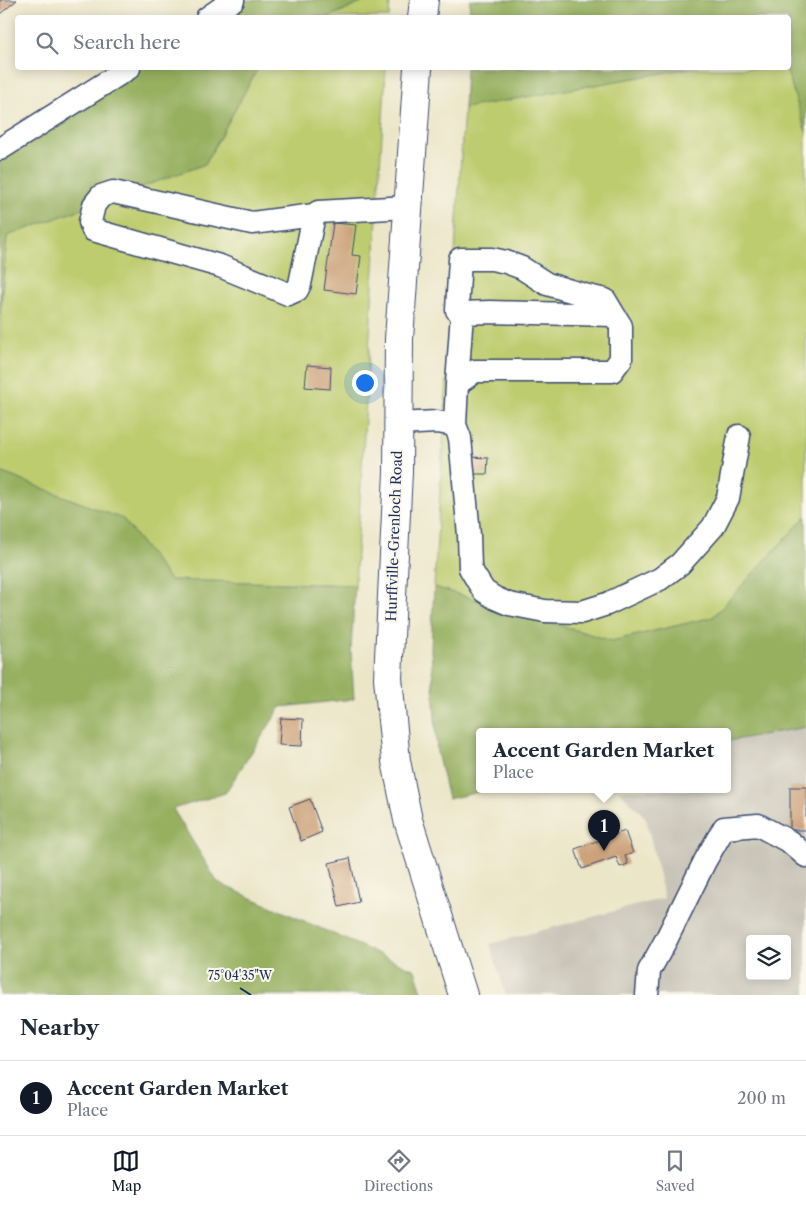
<!DOCTYPE html>
<html lang="en">
<head>
<meta charset="utf-8">
<style>
  :root { --surface:#fff; --page:#f6f6f7; --text:#1f2937; --muted:#747a83; --line:#e0e1e3; --accent:#111827 }
  body { margin:0; font-family:"Libre Caslon Text",serif; background:var(--page); color:var(--text) }
  .controls { position:absolute; right:15px; bottom:15px; display:grid; overflow:hidden; border-radius:5px; box-shadow:0 2px 12px #0003 }
  .controls button { width:45px; height:45px; display:grid; place-items:center; padding:0; border:0; border-bottom:1px solid var(--line); background:var(--surface); color:var(--text); font:25px sans-serif }
  .you { position:absolute; left:364px; top:382px; width:18px; height:18px; margin:-12px; border:4px solid #fff; border-radius:50%; background:#1a73e8; box-shadow:0 0 0 8px #1a73e833 }
  .badge { display:grid; place-items:center; width:32px; height:32px; border-radius:50%; background:var(--accent); color:#fff; font-size:16px; font-weight:700 }
  .pin { position:absolute; translate:-50% -41px; filter:drop-shadow(0 1px 2px #0008) }
  .pin::after { content:''; position:absolute; top:26px; width:18px; height:15px; background:inherit; clip-path:polygon(0 0,100% 0,50% 100%) }
  .popup { position:absolute; left:476px; top:728px; width:255px; height:65px; box-sizing:border-box; display:grid; place-content:center; border-radius:5px; background:var(--surface); filter:drop-shadow(0 1px 4px #0005); font-size:16px; white-space:nowrap; color:var(--muted) }
  .popup b { font-size:19px; color:var(--text) }
  .popup::after { content:''; position:absolute; left:50%; top:100%; margin-left:-10px; border:10px solid transparent; border-top-color:var(--surface) }
  .list { margin:0; padding:0; list-style:none }
  h2 { display:flex; justify-content:space-between; align-items:center; height:65px; margin:0; padding:0 20px; font-size:21px }
  h2 small { font-size:16px; font-weight:400; color:var(--muted) }
  .list li { display:grid; grid-template-columns:32px 1fr auto; gap:15px; align-items:center; box-sizing:border-box; height:75px; padding:0 20px; border-top:1px solid var(--line) }
  .list b { display:block; font-size:19px; white-space:nowrap }
  .list p { margin:0; font-size:16px; white-space:nowrap; color:var(--muted) }
  .list em { font-size:16px; font-style:normal; color:var(--muted) }
  .icon { flex:none; width:28px; height:28px; fill:none; stroke:currentColor; stroke-width:2; stroke-linecap:round; stroke-linejoin:round }
  .map { position:relative; flex:none; width:806px; height:995px; overflow:hidden }
  .search { position:absolute; background:var(--surface); box-shadow:0 2px 12px #0003; left:15px; right:15px; top:15px; height:55px; display:flex; align-items:center; gap:12px; box-sizing:border-box; padding:0 18px; border-radius:5px; color:var(--muted); font-size:19px }
  .sheet { height:140px; background:var(--surface) }
  nav { display:flex; justify-content:space-around; align-items:center; box-sizing:border-box; height:70px; border-top:1px solid var(--line); background:var(--surface); font-size:14px; color:var(--muted) }
  nav a { display:grid; justify-items:center; gap:2px }
  nav .on { color:var(--accent) }
  .map>svg:first-child { display:block }
  .industrial { fill:#c9c4b8; fill-rule:evenodd }
  .green { fill:#bdcc6e; stroke:#6c7e66 }
  .forest { fill:#96b061; stroke:#587060 }
  .building { fill:#cca27a }
  .lines { fill:none; stroke-linecap:round; stroke-linejoin:round }
  .minor-casing { stroke:#3a4a6e; stroke-width:25 }
  .major-casing { stroke:#3a4a6e; stroke-width:30 }
  .minor { stroke:#fff; stroke-width:22 }
  .major { stroke:#fff; stroke-width:28 }
  .ticks { fill:none; stroke:#1b2f5e; stroke-width:2 }
  .labels { text-anchor:middle; dominant-baseline:central; stroke-width:4; stroke-linejoin:round; paint-order:stroke }
  .street-label { font-size:14px; fill:#1b2f5e; stroke:#fbf7ec }
  .ticks-label { font-size:12px; text-anchor:middle; fill:#1b2f5e; stroke:#fbf7ec; stroke-width:4; stroke-linejoin:round; paint-order:stroke }
</style>
</head>
<body>
<div class="map">
<svg width="806" height="995" viewBox="0 0 806 995">
  <rect width="100%" height="100%" fill="#fbf7ec"/>
  <filter id="ink" filterUnits="userSpaceOnUse"><feTurbulence type="fractalNoise" baseFrequency=".02" numOctaves="2"/><feDisplacementMap in="SourceGraphic" scale="10" xChannelSelector="R" yChannelSelector="G"/><feConvolveMatrix kernelMatrix="1 2 1 2 8 2 1 2 1" color-interpolation-filters="sRGB"/></filter>
  <filter id="wash" filterUnits="userSpaceOnUse"><feTurbulence type="fractalNoise" baseFrequency=".0096" numOctaves="4" result="noise"/><feDisplacementMap in="SourceGraphic" scale="20" xChannelSelector="R" yChannelSelector="G"/><feGaussianBlur stdDeviation="1.12" result="paint"/><feColorMatrix in="noise" values="0 0 0 0 0 0 0 0 0 0 0 0 0 0 0 0 0 1.4 0 .05"/><feComposite in="paint" operator="in"/></filter>
  <g filter="url(#wash)">
    <rect width="100%" height="100%" fill="#ece6c9"/>
    <!-- industrial -->
    <path class="industrial" d="M 806,727 L 806,995 L 506,995 L 490,944 L 664,898 L 646,818 L 618,790 L 728,790 L 728,741 ZM 750,939 L 787,939 L 787,976 L 750,976 Z"/>
    <!-- green -->
    <path class="green" d="M 368,0 L 390,1 L 389,17 L 327,18 Z
      M 258,68 L 386,68 L 355,585 L 170,580 L 123,519 L 0,472 L 0,314 L 7,236 L 205,164 Z
      M 690,68 L 786,68 L 806,132 L 806,516 L 713,617 L 612,641 L 434,587 L 464,108 Z"/>
    <!-- forest -->
    <path class="forest" d="M 231,0 L 390,0 L 368,0 L 327,17 L 203,18 Z
      M 470,0 L 806,0 L 806,132 L 786,68 L 788,68 L 788,18 L 469,17 Z
      M 124,68 L 258,68 L 205,164 L 7,236 L 0,314 L 0,146 Z
      M 466,68 L 690,68 L 464,108 Z
      M 0,472 L 123,519 L 170,580 L 355,585 L 351,650 L 354,699 L 281,707 L 225,793 L 173,809 L 218,883 L 415,970 L 423,995 L 0,995 Z
      M 806,516 L 806,727 L 728,741 L 728,732 L 480,732 L 480,790 L 487,790 L 448,799 L 437,752 L 431,649 L 434,587 L 612,641 L 713,617 Z"/>
    <g id="blocks">
      <!-- building -->
      <path class="building" d="M 0,0 L 17,0 L 0,14 Z
        M 333,223 L 356,225 L 352,255 L 361,256 L 356,294 L 324,290 Z
        M 307,365 L 331,367 L 330,389 L 305,387 Z
        M 472,457 L 488,458 L 487,474 L 471,474 Z
        M 281,718 L 303,719 L 302,746 L 279,745 Z
        M 790,787 L 806,787 L 806,830 L 790,830 Z
        M 310,799 L 322,832 L 301,841 L 289,807 Z
        M 625,831 L 633,853 L 625,856 L 628,864 L 620,867 L 616,857 L 582,869 L 575,849 Z
        M 350,858 L 359,902 L 339,907 L 329,863 Z"/>
    </g>
  </g>
  <g filter="url(#ink)">
    <use href="#blocks" fill-opacity="0" stroke="#3a4a6e" stroke-width="1"/>
    <g class="lines">
      <defs>
        <path id="minor" d="M 207,18 L 233,0
          M 0,149 L 129,68
          M 314,215 L 300,284 L 297,290 L 288,294 L 220,266 L 93,230 L 90,222 L 94,205 L 101,196 L 113,192 L 252,223 L 314,215 L 318,212 L 408,207
          M 462,313 L 457,310 L 460,259 L 492,259 L 506,262 L 522,268 L 547,284 L 588,296 L 605,300 L 614,315
          M 398,424 L 437,422 L 455,425 L 460,438 L 469,535 L 470,568 L 477,580 L 484,591 L 495,598 L 509,604 L 545,611 L 582,612 L 607,604 L 660,579 L 680,564 L 713,527 L 728,498 L 739,436
          M 455,425 L 457,384 L 475,371 L 612,371 L 621,359 L 621,326 L 614,315 L 490,312 L 462,313 L 457,384
          M 647,995 L 649,971 L 666,940 L 705,861 L 724,828 L 758,825 L 790,842 L 806,856"/>
        <path id="major" d="M 422,18 L 424,0
          M 418,68 L 399,339 L 398,472 L 388,678 L 396,761 L 408,820 L 463,995"/>
      </defs>
      <!-- minor casing -->
      <use href="#minor" class="minor-casing"/>
      <!-- major casing -->
      <use href="#major" class="major-casing"/>
      <!-- minor -->
      <use href="#minor" class="minor"/>
      <!-- major -->
      <use href="#major" class="major"/>
    </g>
  </g>
  <!-- ticks -->
  <path class="ticks" d="M 240,988 L 251,995"/>
  <g class="labels">
    <!-- street labels -->
    <g class="street-label">
      <text transform="translate(394 536) rotate(-88)">Hurffville-Grenloch Road</text>
    </g>
  </g>
  <g class="ticks-label">
    <text x="240" y="980">75°04'35"W</text>
  </g>
</svg>
<div class="controls">
<button><svg class="icon" aria-label="layers" viewBox="0 0 24 24"><path d="M12 4l9 5-9 5-9-5zM3 14l9 5 9-5"/></svg></button>
</div>
<div class="you"></div>
<div class="pin badge" style="left:604px;top:851px">1</div>
<div class="popup"><b>Accent Garden Market</b>Place</div>
<div class="search"><svg class="icon" aria-label="search" viewBox="0 0 24 24"><circle cx="10" cy="10" r="6"/><path d="M15 15l6 6"/></svg>Search here</div>
</div>
<section class="sheet">
<h2>Nearby<small></small></h2>
<ul class="list">
<li><span class="badge">1</span><div><b>Accent Garden Market</b><p>Place</p></div><em>200 m</em></li>
</ul>
</section>
<nav>
<a class="on"><svg class="icon" aria-label="map" viewBox="0 0 24 24"><path d="M3 6l6-2 6 2 6-2v14l-6 2-6-2-6 2zM9 4v14M15 6v14"/></svg>Map</a>
<a><svg class="icon" aria-label="directions" viewBox="0 0 24 24"><path d="M12 3l9 9-9 9-9-9zM9 14v-3h6M13 9l2 2-2 2"/></svg>Directions</a>
<a><svg class="icon" aria-label="saved" viewBox="0 0 24 24"><path d="M7 4h10v16l-5-4-5 4z"/></svg>Saved</a>
</nav>
</body>
</html>
